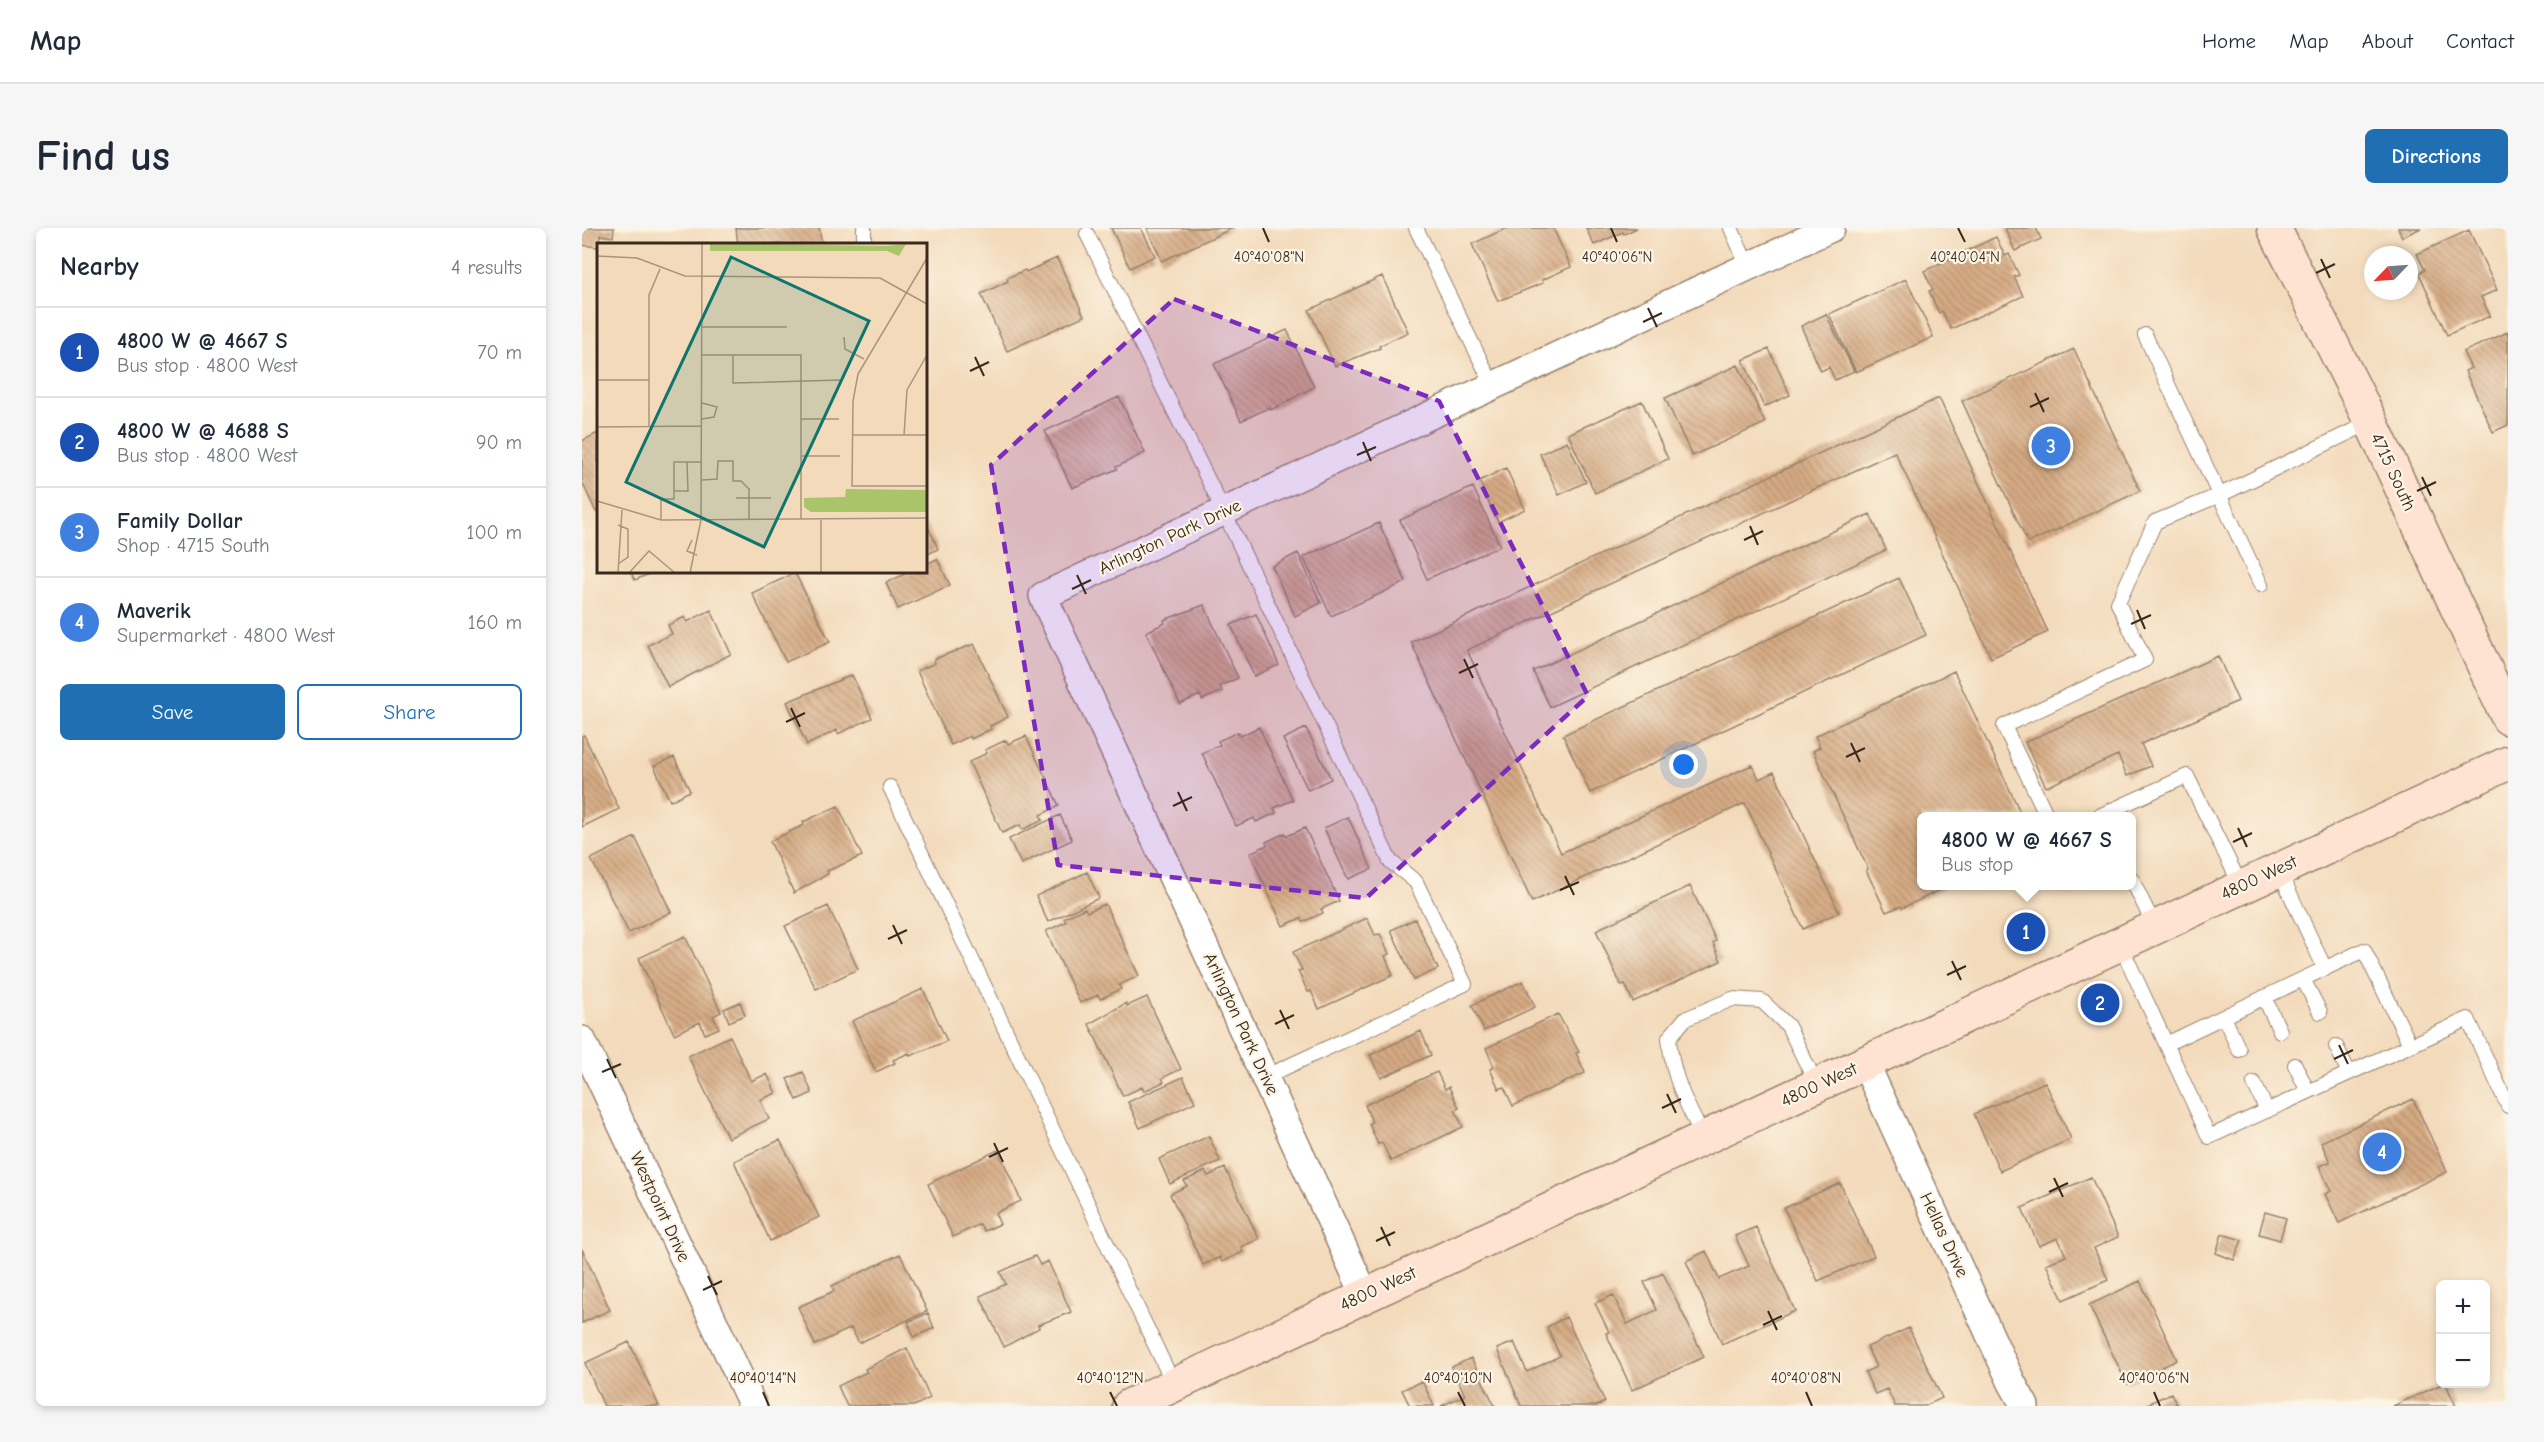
<!DOCTYPE html>
<html lang="en">
<head>
<meta charset="utf-8">
<style>
  :root { --surface:#fff; --page:#f6f6f7; --text:#1f2937; --muted:#747a83; --line:#e0e1e3; --accent:#1f6fb2 }
  body { margin:0; font-family:"Comic Neue",sans-serif; background:var(--page); color:var(--text) }
  .controls { position:absolute; right:18px; bottom:18px; display:grid; overflow:hidden; border-radius:9px; box-shadow:0 3px 9px #0003 }
  .controls button { width:54px; height:54px; display:grid; place-items:center; padding:0; border:0; border-bottom:2px solid var(--line); background:var(--surface); color:var(--text); font:30px sans-serif }
  .compass { position:absolute; left:1782px; top:18px; width:54px; height:54px; border-radius:50%; background:var(--surface); box-shadow:0 3px 9px #0003; rotate:245deg }
  .you { position:absolute; left:1102px; top:537px; width:21px; height:21px; margin:-15px; border:4px solid #fff; border-radius:50%; background:#1a73e8; box-shadow:0 0 0 9px #1a73e833 }
  .badge { display:grid; place-items:center; width:39px; height:39px; border-radius:50%; background:var(--accent); color:#fff; font-size:20px; font-weight:700 }
  .pin { position:absolute; translate:-50% -50%; border:3px solid #fff; box-shadow:0 2px 6px #0006 }
  .popup { position:absolute; left:1335px; top:584px; width:219px; height:78px; box-sizing:border-box; display:grid; place-content:center; border-radius:9px; background:var(--surface); filter:drop-shadow(0 2px 4px #0005); font-size:20px; white-space:nowrap; color:var(--muted) }
  .popup b { font-size:22px; color:var(--text) }
  .popup::after { content:''; position:absolute; left:50%; top:100%; margin-left:-12px; border:12px solid transparent; border-top-color:var(--surface) }
  .list { margin:0; padding:0; list-style:none }
  h2 { display:flex; justify-content:space-between; align-items:center; height:78px; margin:0; padding:0 24px; font-size:26px }
  h2 small { font-size:20px; font-weight:400; color:var(--muted) }
  .list li { display:grid; grid-template-columns:39px 1fr auto; gap:18px; align-items:center; box-sizing:border-box; height:90px; padding:0 24px; border-top:2px solid var(--line) }
  .list b { display:block; font-size:22px; white-space:nowrap }
  .list p { margin:0; font-size:20px; white-space:nowrap; color:var(--muted) }
  .list em { font-size:20px; font-style:normal; color:var(--muted) }
  .actions { display:flex; gap:12px; padding:18px 24px }
  .actions a { flex:1; padding:14px 0; border:2px solid var(--accent); border-radius:9px; text-align:center; font-size:21px; color:var(--accent) }
  .actions .main { background:var(--accent); color:#fff }
  .map { position:relative; flex:none; width:1926px; height:1178px; overflow:hidden; border-radius:9px }
  header { display:flex; align-items:center; gap:36px; box-sizing:border-box; height:84px; padding:0 30px; background:var(--surface); border-bottom:2px solid var(--line) }
  header strong { font-size:28px }
  nav { display:flex; gap:33px; margin-inline-start:auto; font-size:21px }
  .intro { display:flex; align-items:center; justify-content:space-between; box-sizing:border-box; height:144px; padding:0 36px }
  h1 { margin:0; font-size:42px }
  .button { padding:15px 27px; border-radius:9px; background:var(--accent); color:#fff; font-size:21px; font-weight:700 }
  main { display:flex; gap:36px; padding:0 36px }
  aside { flex:1; background:var(--surface); border-radius:9px; box-shadow:0 3px 9px #0003 }
  .map>svg:first-child { display:block }
  .building { fill:url(#building-back-hatch) }
  .lines { fill:none; stroke-linecap:round; stroke-linejoin:round }
  .lane-casing { stroke:#97826c; stroke-width:16 }
  .street-casing { stroke:#97826c; stroke-width:30 }
  .secondary-casing { stroke:#97826c; stroke-width:36 }
  .lane { stroke:#fff; stroke-width:14 }
  .street { stroke:#fff; stroke-width:27 }
  .secondary { stroke:#fee3d2; stroke-width:33 }
  .marked { fill:#7b2cbf; fill-opacity:0.2; stroke:#7b2cbf; stroke-width:4.5; stroke-dasharray:12 8; stroke-linejoin:round }
  .ticks { fill:none; stroke:#3b2a1e; stroke-width:2 }
  .labels { text-anchor:middle; dominant-baseline:central; stroke-width:4.5; stroke-linejoin:round; paint-order:stroke }
  .street-label { font-size:18px; fill:#3b2a1e; stroke:#fcf5e5 }
  .inset-road { fill:none; stroke:#a9947c; stroke-width:1.5 }
  .view { fill:#0f766e; fill-opacity:0.15; stroke:#0f766e; stroke-width:3 }
  .inset-edge { fill:none; stroke:#3b2a1e; stroke-width:3 }
  .ticks-label { font-size:15px; text-anchor:middle; fill:#3b2a1e; stroke:#fcf5e5; stroke-width:4.5; stroke-linejoin:round; paint-order:stroke }
</style>
</head>
<body>
<header>
<strong>Map</strong>
<nav><a>Home</a><a>Map</a><a>About</a><a>Contact</a></nav>
</header>
<div class="intro"><h1>Find us</h1><a class="button">Directions</a></div>
<main>
<aside>
<h2>Nearby<small>4 results</small></h2>
<ul class="list">
<li><span class="badge" style="background:#1a4fb4">1</span><div><b>4800 W @ 4667 S</b><p>Bus stop · 4800 West</p></div><em>70 m</em></li>
<li><span class="badge" style="background:#1a4fb4">2</span><div><b>4800 W @ 4688 S</b><p>Bus stop · 4800 West</p></div><em>90 m</em></li>
<li><span class="badge" style="background:#3f7fe0">3</span><div><b>Family Dollar</b><p>Shop · 4715 South</p></div><em>100 m</em></li>
<li><span class="badge" style="background:#3f7fe0">4</span><div><b>Maverik</b><p>Supermarket · 4800 West</p></div><em>160 m</em></li>
</ul>
<div class="actions"><a class="main">Save</a><a>Share</a></div>
</aside>
<div class="map">
<svg width="1926" height="1178" viewBox="0 0 1926 1178">
  <defs>
    <pattern id="building-back-hatch" width="6" height="6" patternUnits="userSpaceOnUse" patternTransform="scale(1.5)"><rect width="6" height="6" fill="#d6ab84"/><path d="M-1 5l2 2M0 0l6 6M5-1l2 2" fill="none" stroke="#af8b6b"/></pattern>
  </defs>
  <rect width="100%" height="100%" fill="#fcf5e5"/>
  <filter id="ink" filterUnits="userSpaceOnUse"><feTurbulence type="fractalNoise" baseFrequency=".0167" numOctaves="2"/><feDisplacementMap in="SourceGraphic" scale="12" xChannelSelector="R" yChannelSelector="G"/><feConvolveMatrix kernelMatrix="1 2 1 2 8 2 1 2 1" color-interpolation-filters="sRGB"/></filter>
  <filter id="wash" filterUnits="userSpaceOnUse"><feTurbulence type="fractalNoise" baseFrequency=".008" numOctaves="4" result="noise"/><feDisplacementMap in="SourceGraphic" scale="24" xChannelSelector="R" yChannelSelector="G"/><feGaussianBlur stdDeviation="1.35" result="paint"/><feColorMatrix in="noise" values="0 0 0 0 0 0 0 0 0 0 0 0 0 0 0 0 0 1.4 0 .05"/><feComposite in="paint" operator="in"/></filter>
  <g filter="url(#wash)">
    <rect width="100%" height="100%" fill="#f3dabb"/>
    <g id="blocks">
      <!-- building -->
      <path class="building" d="M 0,0 L 32,0 L 31,9 L 18,7 L 16,19 L 0,17 Z
        M 154,0 L 237,0 L 240,16 L 156,16 Z
        M 529,0 L 559,0 L 573,28 L 548,40 Z
        M 565,0 L 651,0 L 580,33 Z
        M 925,0 L 971,0 L 989,39 L 960,52 L 961,55 L 916,73 L 890,16 Z
        M 1004,0 L 1055,0 L 1042,6 L 1041,4 L 1012,17 Z
        M 1423,0 L 1454,0 L 1459,11 L 1433,23 Z
        M 1816,0 L 1839,0 L 1820,9 Z
        M 1887,2 L 1915,62 L 1899,69 L 1908,88 L 1865,107 L 1837,45 L 1843,42 L 1835,26 Z
        M 1414,9 L 1423,28 L 1427,26 L 1437,47 L 1432,49 L 1441,68 L 1369,101 L 1360,83 L 1357,85 L 1347,63 L 1351,62 L 1342,43 Z
        M 475,30 L 502,88 L 425,123 L 399,66 L 426,53 L 425,50 L 443,42 L 444,44 Z
        M 800,48 L 826,104 L 797,118 L 798,120 L 753,138 L 727,82 Z
        M 1324,51 L 1351,109 L 1274,144 L 1247,86 Z
        M 1244,86 L 1272,143 L 1253,152 L 1247,139 L 1239,143 L 1219,98 Z
        M 705,102 L 732,159 L 689,182 L 688,179 L 659,193 L 632,136 Z
        M 1926,104 L 1926,197 L 1911,204 L 1883,143 L 1889,140 L 1881,124 Z
        M 1187,121 L 1208,167 L 1182,179 L 1161,132 Z
        M 1492,121 L 1558,263 L 1446,315 L 1380,173 Z
        M 1156,137 L 1183,195 L 1110,228 L 1083,170 Z
        M 537,169 L 563,225 L 534,239 L 535,241 L 490,260 L 463,203 Z
        M 1357,170 L 1466,404 L 1409,430 L 1313,224 L 885,422 L 979,625 L 1170,537 L 1177,551 L 1192,544 L 1257,684 L 1221,701 L 1163,575 L 950,674 L 829,414 Z
        M 1060,173 L 1086,231 L 1013,265 L 986,206 Z
        M 16,205 L 16,283 L 14,284 L 0,254 L 0,213 Z
        M 985,213 L 1004,254 L 977,267 L 958,226 Z
        M 924,240 L 943,281 L 916,294 L 897,253 Z
        M 891,259 L 918,318 L 845,351 L 818,292 Z
        M 1288,286 L 1304,322 L 968,479 L 951,443 Z
        M 344,294 L 356,321 L 344,327 Z
        M 797,295 L 824,354 L 749,388 L 721,329 Z
        M 716,325 L 739,375 L 713,388 L 690,338 Z
        M 355,331 L 368,357 L 316,381 L 304,355 L 327,344 L 344,344 L 344,336 Z
        M 49,344 L 72,344 L 53,352 Z
        M 213,345 L 248,414 L 204,434 L 170,365 Z
        M 1317,350 L 1344,407 L 1008,565 L 981,507 Z
        M 622,377 L 656,450 L 638,458 L 640,463 L 620,472 L 618,467 L 598,476 L 564,404 L 583,395 L 582,392 Z
        M 129,382 L 149,426 L 86,459 L 66,417 L 90,406 L 86,397 L 103,389 L 105,394 Z
        M 674,386 L 697,437 L 672,448 L 649,397 Z
        M 392,416 L 426,489 L 408,498 L 409,501 L 389,511 L 388,508 L 369,517 L 335,443 L 353,435 L 352,431 Z
        M 1636,428 L 1656,473 L 1559,516 L 1569,538 L 1545,548 L 1536,527 L 1464,559 L 1443,514 Z
        M 1372,443 L 1440,588 L 1339,588 L 1339,658 L 1367,658 L 1320,680 L 1319,678 L 1304,684 L 1284,642 L 1286,641 L 1231,523 L 1238,519 L 1233,508 Z
        M 270,447 L 290,490 L 256,506 L 255,502 L 225,517 L 205,474 Z
        M 677,499 L 711,572 L 692,580 L 694,585 L 674,594 L 672,590 L 654,598 L 620,525 L 638,517 L 636,513 L 656,504 L 658,508 Z
        M 724,500 L 749,551 L 726,562 L 701,511 Z
        M 2,507 L 37,581 L 0,599 L 0,508 Z
        M 444,508 L 477,578 L 458,587 L 461,592 L 440,602 L 438,597 L 420,605 L 387,534 L 405,525 L 403,522 L 424,512 L 426,516 Z
        M 92,529 L 108,563 L 88,573 L 72,538 Z
        M 256,578 L 280,628 L 245,643 L 246,646 L 212,665 L 188,613 L 222,597 L 221,594 Z
        M 478,587 L 490,612 L 439,636 L 427,611 Z
        M 766,589 L 790,641 L 766,651 L 742,600 Z
        M 723,600 L 757,673 L 739,681 L 741,685 L 721,694 L 719,690 L 701,698 L 668,625 L 685,617 L 684,614 L 703,605 L 705,608 Z
        M 53,609 L 89,684 L 47,705 L 9,631 Z
        M 505,644 L 517,670 L 466,694 L 454,668 Z
        M 1108,658 L 1134,713 L 1131,715 L 1139,733 L 1051,774 L 1043,756 L 1039,757 L 1014,702 Z
        M 523,676 L 557,748 L 537,757 L 539,761 L 518,771 L 516,767 L 498,775 L 464,703 L 484,694 L 482,690 L 503,680 L 505,684 Z
        M 246,678 L 276,741 L 234,761 L 203,698 Z
        M 785,690 L 793,707 L 798,706 L 807,726 L 803,728 L 811,747 L 737,781 L 729,763 L 726,764 L 716,743 L 720,742 L 711,724 Z
        M 833,691 L 856,741 L 832,752 L 809,702 Z
        M 103,708 L 139,784 L 131,788 L 137,800 L 123,806 L 118,794 L 92,806 L 57,730 Z
        M 941,753 L 953,779 L 902,803 L 890,777 Z
        M 341,761 L 365,813 L 328,828 L 327,825 L 311,832 L 313,835 L 294,844 L 270,793 Z
        M 565,769 L 599,841 L 580,850 L 582,854 L 562,863 L 560,859 L 541,868 L 507,796 L 544,775 L 545,778 Z
        M 158,774 L 163,787 L 147,794 L 142,781 Z
        M 976,786 L 997,824 L 994,825 L 1003,845 L 931,878 L 922,859 L 917,861 L 908,841 L 912,839 L 904,820 Z
        M 839,803 L 849,827 L 799,850 L 788,827 Z
        M 148,808 L 169,853 L 185,846 L 194,865 L 178,872 L 187,891 L 146,910 L 106,828 Z
        M 221,844 L 230,865 L 215,872 L 205,851 Z
        M 855,844 L 863,861 L 867,859 L 877,880 L 873,882 L 881,899 L 809,933 L 800,915 L 796,916 L 787,896 L 790,894 L 783,877 Z
        M 601,849 L 613,874 L 558,900 L 546,874 Z
        M 1463,854 L 1489,911 L 1418,943 L 1392,886 Z
        M 1831,871 L 1865,944 L 1757,995 L 1743,966 L 1749,963 L 1737,938 L 1748,934 L 1739,914 Z
        M 627,908 L 638,933 L 588,956 L 577,931 Z
        M 198,912 L 237,989 L 188,1013 L 152,933 Z
        M 416,922 L 439,973 L 413,985 L 418,996 L 402,1003 L 398,996 L 371,1009 L 346,956 Z
        M 643,940 L 677,1011 L 659,1019 L 661,1024 L 640,1034 L 638,1029 L 621,1037 L 588,966 L 605,958 L 602,953 L 623,943 L 626,948 Z
        M 1509,949 L 1536,1009 L 1512,1020 L 1526,1052 L 1481,1072 L 1464,1036 L 1484,1028 L 1476,1010 L 1457,1018 L 1440,980 Z
        M 1258,955 L 1292,1028 L 1236,1053 L 1202,980 Z
        M 1683,984 L 1704,990 L 1698,1012 L 1677,1006 Z
        M 1174,999 L 1213,1083 L 1140,1116 L 1104,1033 L 1124,1023 L 1137,1051 L 1167,1038 L 1153,1008 Z
        M 1640,1006 L 1660,1012 L 1652,1032 L 1634,1025 Z
        M 0,1021 L 28,1082 L 0,1095 Z
        M 318,1026 L 345,1083 L 277,1115 L 269,1100 L 233,1117 L 216,1079 L 252,1063 L 250,1058 Z
        M 453,1028 L 458,1037 L 466,1033 L 489,1084 L 456,1097 L 457,1100 L 422,1119 L 398,1068 L 424,1056 L 418,1044 Z
        M 1081,1045 L 1122,1129 L 1050,1162 L 1024,1105 L 1027,1104 L 1013,1075 L 1031,1067 L 1045,1096 L 1075,1082 L 1062,1054 Z
        M 1558,1053 L 1595,1132 L 1545,1156 L 1507,1077 Z
        M 346,1085 L 352,1100 L 332,1109 L 326,1094 Z
        M 984,1089 L 1023,1174 L 1014,1178 L 939,1178 L 915,1121 L 932,1114 L 945,1144 L 978,1128 L 965,1099 Z
        M 1327,1100 L 1360,1170 L 1343,1178 L 1313,1178 L 1305,1161 L 1293,1166 L 1283,1144 L 1294,1139 L 1285,1119 Z
        M 47,1114 L 77,1178 L 22,1178 L 3,1135 Z
        M 325,1120 L 348,1170 L 332,1178 L 265,1178 L 256,1158 L 285,1144 L 283,1141 Z
        M 889,1130 L 913,1178 L 859,1178 L 883,1167 L 870,1139 Z
        M 840,1153 L 852,1178 L 828,1178 L 820,1162 Z
        M 1860,1156 L 1864,1156 L 1874,1178 L 1811,1178 Z
        M 1589,1165 L 1595,1178 L 1561,1178 Z"/>
    </g>
  </g>
  <g filter="url(#ink)">
    <use href="#blocks" fill-opacity="0" stroke="#97826c" stroke-width="1.5"/>
    <g class="lines">
      <defs>
        <path id="lane" d="M 834,0 L 911,158
          M 1149,0 L 1166,39
          M 505,6 L 642,284 L 808,633 L 834,654 L 883,756 L 683,849
          M 282,16 L 282,0
          M 1563,107 L 1679,357
          M 308,559 L 592,1157
          M 1465,588 L 1422,498 L 1563,432 L 1536,375 L 1573,294 L 1638,267 L 1789,194
          M 1517,588 L 1605,548 L 1659,658
          M 1697,642 L 1743,741
          M 1549,650 L 1573,699
          M 1538,716 L 1627,909 L 1886,791 L 1926,878
          M 1721,751 L 1738,784
          M 1682,769 L 1698,803
          M 1642,789 L 1657,822
          M 1584,816 L 1782,722 L 1828,817
          M 1754,818 L 1767,845
          M 1713,837 L 1726,864
          M 1672,855 L 1685,883
          M 1122,910 C 1104,876 1090,849 1087,810 L 1103,791 L 1150,771 L 1180,773 L 1206,798 L 1235,857"/>
        <path id="street" d="M 0,812 L 171,1178
          M 1283,835 L 1430,1155 L 1443,1178
          M 783,1067 L 461,368 L 1249,0"/>
        <path id="secondary" d="M 1692,0 L 1789,194 L 1926,490
          M 547,1178 L 1926,535"/>
      </defs>
      <!-- lane casing -->
      <use href="#lane" class="lane-casing"/>
      <!-- street casing -->
      <use href="#street" class="street-casing"/>
      <!-- secondary casing -->
      <use href="#secondary" class="secondary-casing"/>
      <!-- lane -->
      <use href="#lane" class="lane"/>
      <!-- street -->
      <use href="#street" class="street"/>
      <!-- secondary -->
      <use href="#secondary" class="secondary"/>
    </g>
  </g>
  <!-- marked area -->
  <path class="marked" d="M 592,71 L 857,173 L 1006,468 L 784,670 L 476,637 L 409,237 Z"/>
  <!-- ticks -->
  <path class="ticks" d="M 681,0 L 687,14M 1029,0 L 1035,14M 1376,0 L 1383,14M 1739,31 L 1748,50M 1734,45 L 1753,36M 1066,80 L 1075,99M 1061,94 L 1080,85M 393,129 L 402,148M 388,143 L 407,134M 1453,165 L 1462,184M 1448,179 L 1467,170M 781,214 L 789,233M 775,227 L 794,219M 1840,249 L 1849,268M 1835,263 L 1854,254M 1168,298 L 1176,317M 1162,312 L 1181,303M 495,347 L 504,366M 490,361 L 509,352M 1555,382 L 1563,401M 1549,396 L 1569,387M 882,431 L 891,450M 877,445 L 896,436M 209,480 L 218,499M 204,494 L 223,485M 1269,515 L 1278,534M 1264,529 L 1283,520M 596,564 L 605,583M 591,578 L 610,569M 1656,600 L 1665,619M 1651,614 L 1670,605M 983,648 L 992,667M 978,662 L 997,654M 311,697 L 320,716M 306,711 L 325,702M 1370,733 L 1379,752M 1365,747 L 1384,738M 698,782 L 707,801M 693,796 L 712,787M 1757,817 L 1766,836M 25,831 L 34,850M 1752,831 L 1771,822M 20,844 L 39,836M 1085,866 L 1094,885M 1080,880 L 1099,871M 412,915 L 421,934M 407,929 L 426,920M 1472,950 L 1481,969M 1467,964 L 1486,955M 799,999 L 808,1018M 794,1013 L 813,1004M 126,1048 L 135,1067M 121,1062 L 140,1053M 1186,1083 L 1195,1102M 1181,1097 L 1200,1088M 181,1164 L 187,1178M 528,1164 L 535,1178M 876,1164 L 883,1178M 1224,1164 L 1230,1178M 1572,1164 L 1578,1178"/>
  <g class="labels">
    <!-- street labels -->
    <g class="street-label">
      <text transform="translate(1811 244) rotate(65)">4715 South</text>
      <text transform="translate(588 309) rotate(-25)">Arlington Park Drive</text>
      <text transform="translate(1677 650) rotate(-25)">4800 West</text>
      <text transform="translate(659 796) rotate(65)">Arlington Park Drive</text>
      <text transform="translate(1237 857) rotate(-25)">4800 West</text>
      <text transform="translate(78 979) rotate(65)">Westpoint Drive</text>
      <text transform="translate(1362 1007) rotate(65)">Hellas Drive</text>
      <text transform="translate(796 1061) rotate(-25)">4800 West</text>
    </g>
  </g>
  <!-- overview -->
  <g transform="translate(15 15)">
    <rect width="330" height="330" fill="#f3dabb"/>
    <path d="M 113,0 L 289,3 L 309,1 L 302,13 L 290,8 L 113,8 Z" fill="#aac46a"/>
    <path d="M 249,246 L 330,247 L 330,269 L 214,269 L 207,264 L 207,255 L 248,254 Z" fill="#aac46a"/>
    <path class="inset-road" d="M 0,13 L 40,15 L 88,33 L 283,35 L 330,61M 330,15 L 261,131 L 256,158 L 255,243 L 330,243M 105,84 L 190,84M 247,94 L 248,106 L 267,116M 105,112 L 204,112 L 204,276M 136,112 L 136,140 L 244,137M 0,137 L 52,137M 105,160 L 120,164 L 117,174 L 105,176M 204,176 L 242,176M 52,183 L 52,52 L 63,26M 0,184 L 104,183M 256,192 L 330,192M 307,192 L 310,147 L 330,112M 204,213 L 243,213M 105,237 L 120,236 L 121,218 L 136,218 L 136,238 L 144,238 L 152,246 L 152,277M 77,248 L 91,248 L 90,219M 139,255 L 174,255M 0,258 L 64,277 L 330,275M 224,275 L 224,330M 64,277 L 64,256 L 77,256 L 77,219 L 105,219M 104,277 L 105,0M 95,297 L 90,308 L 100,312M 21,321 L 31,314 L 31,286 L 21,282M 21,330 L 25,267M 32,330 L 52,308 L 78,330M 93,330 L 104,277"/>
    <path class="view" d="M 134,14 L 272,78 L 167,304 L 29,239 Z"/>
    <rect width="330" height="330" class="inset-edge"/>
  </g>
  <g class="ticks-label">
    <text x="687" y="34">40°40'08"N</text>
    <text x="1035" y="34">40°40'06"N</text>
    <text x="1383" y="34">40°40'04"N</text>
    <text x="181" y="1155">40°40'14"N</text>
    <text x="528" y="1155">40°40'12"N</text>
    <text x="876" y="1155">40°40'10"N</text>
    <text x="1224" y="1155">40°40'08"N</text>
    <text x="1572" y="1155">40°40'06"N</text>
  </g>
</svg>
<div class="controls">
<button>+</button>
<button>−</button>
</div>
<svg class="compass" viewBox="-18 -18 36 36"><path d="M0-13l5 13h-10z" fill="#e53935"/><path d="M0 13l5-13h-10z" fill="#747a83"/></svg>
<div class="you"></div>
<div class="pin badge" style="left:1444px;top:704px;background:#1a4fb4">1</div>
<div class="popup"><b>4800 W @ 4667 S</b>Bus stop</div>
<div class="pin badge" style="left:1518px;top:775px;background:#1a4fb4">2</div>
<div class="pin badge" style="left:1469px;top:218px;background:#3f7fe0">3</div>
<div class="pin badge" style="left:1800px;top:924px;background:#3f7fe0">4</div>
</div>
</main>
</body>
</html>
